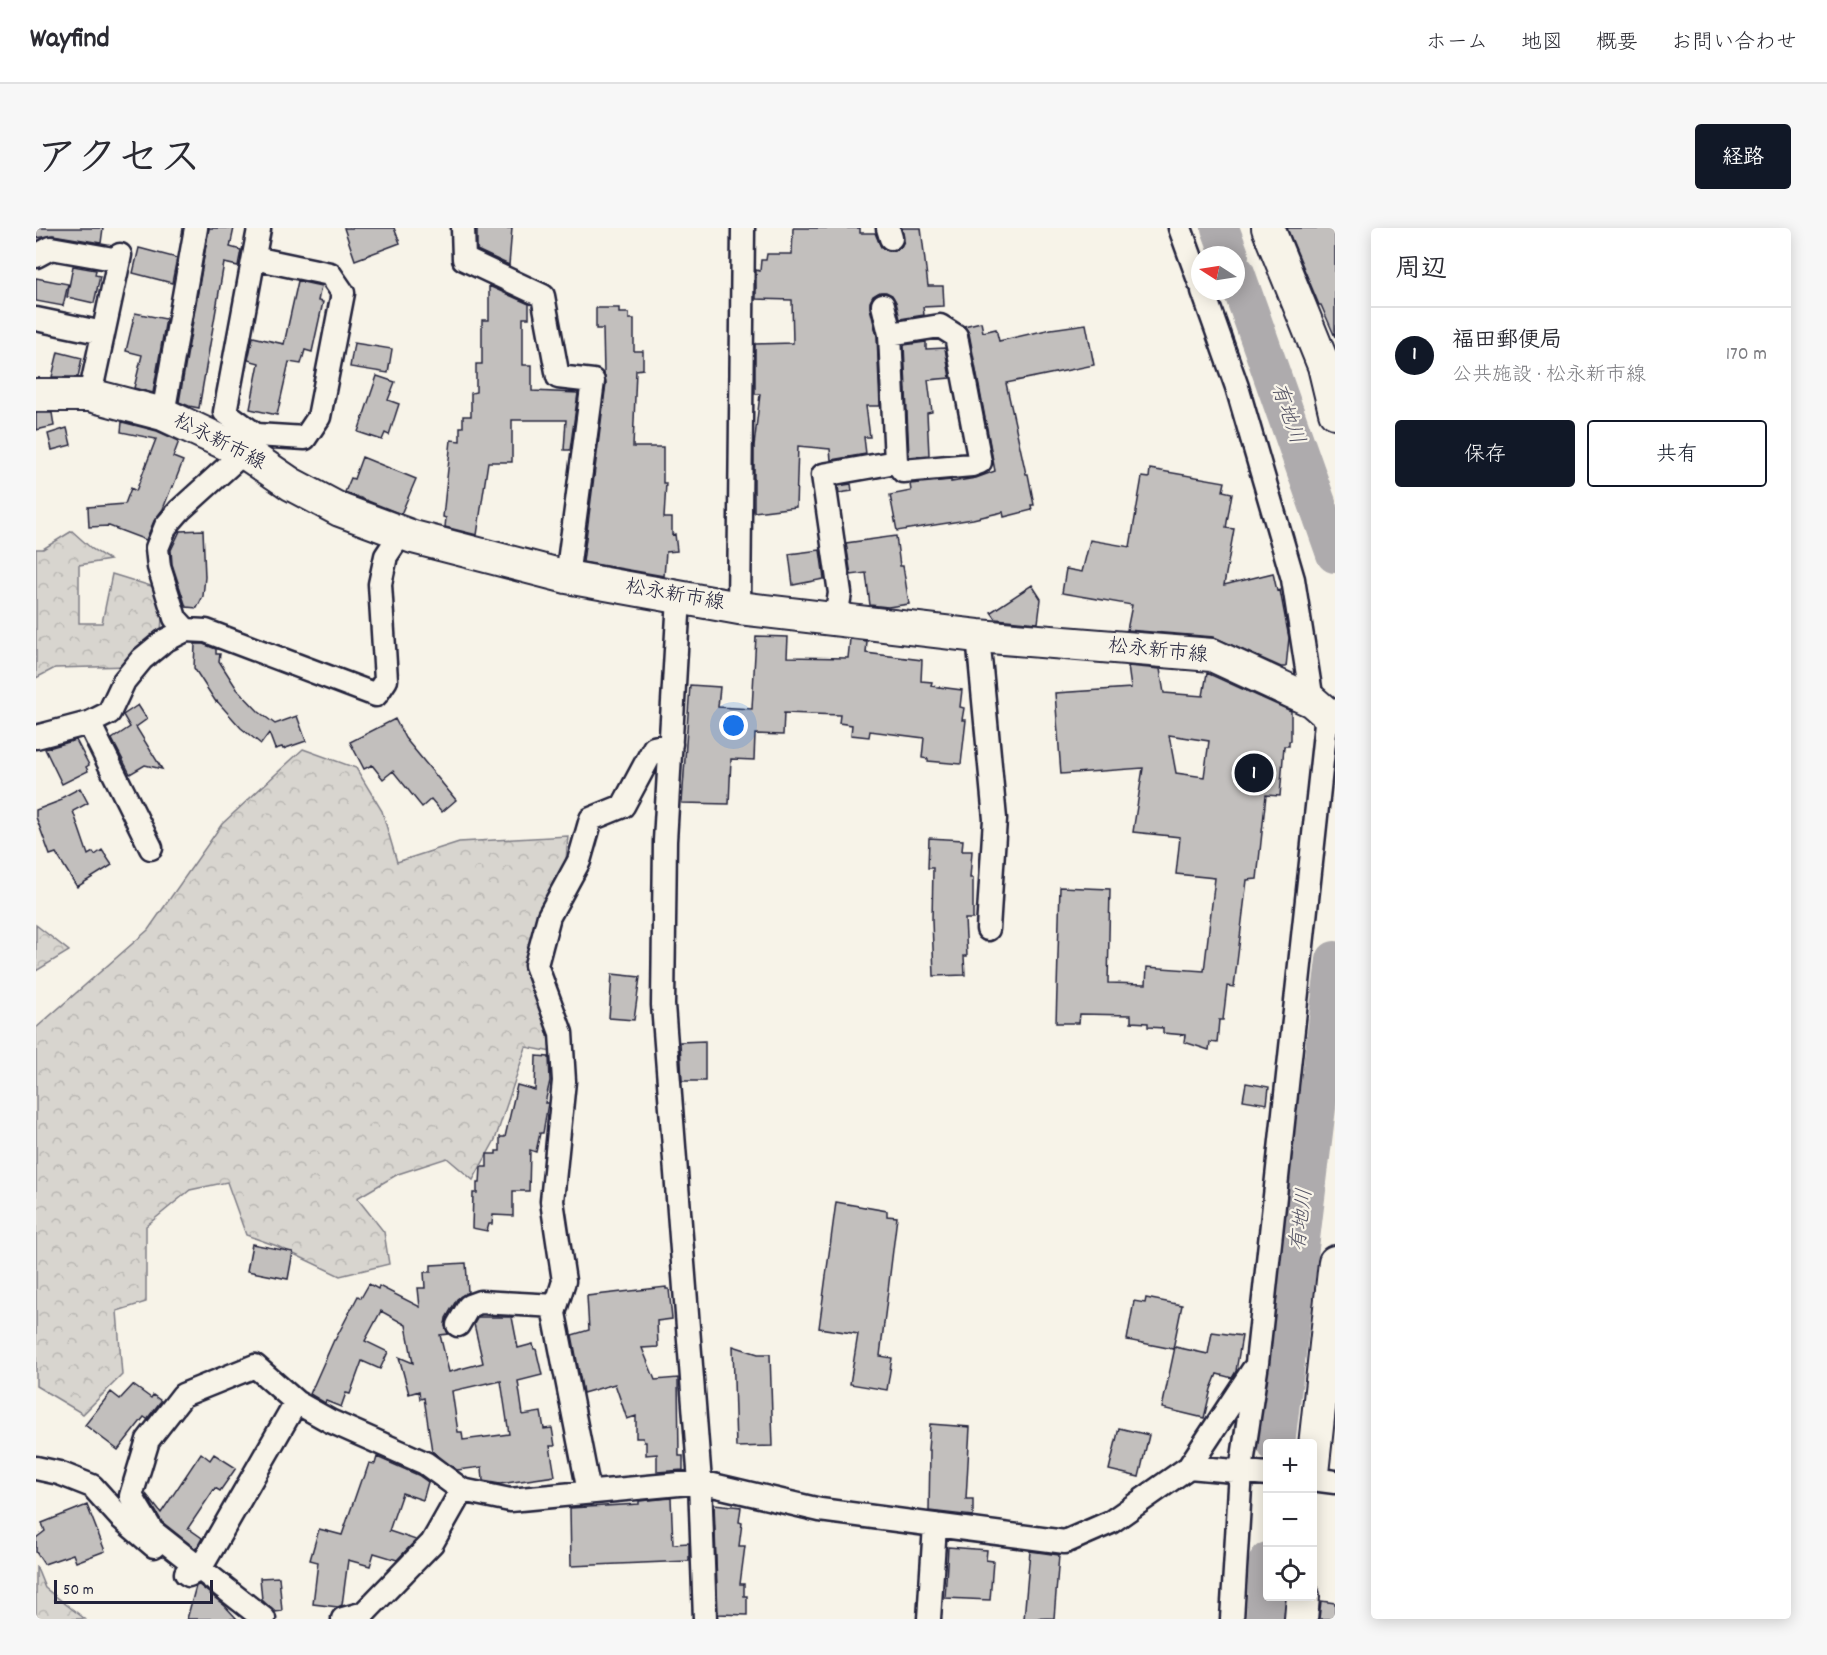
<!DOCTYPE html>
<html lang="ja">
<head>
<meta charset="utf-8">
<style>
  :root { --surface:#fff; --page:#f7f7f7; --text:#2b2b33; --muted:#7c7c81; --line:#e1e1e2; --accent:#111827 }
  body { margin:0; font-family:Dekko,"Klee One",sans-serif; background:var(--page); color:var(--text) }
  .controls { position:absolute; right:18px; bottom:18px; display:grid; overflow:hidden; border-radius:6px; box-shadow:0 3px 15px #0003 }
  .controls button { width:54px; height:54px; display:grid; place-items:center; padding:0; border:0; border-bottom:2px solid var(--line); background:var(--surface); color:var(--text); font:30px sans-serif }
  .compass { position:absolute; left:1155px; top:18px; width:54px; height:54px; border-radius:50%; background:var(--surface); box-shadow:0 3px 15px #0003; rotate:282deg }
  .scale { position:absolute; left:18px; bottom:15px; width:159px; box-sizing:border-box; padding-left:6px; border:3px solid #22223b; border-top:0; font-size:16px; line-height:21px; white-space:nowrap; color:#22223b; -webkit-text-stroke:4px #f7f3e8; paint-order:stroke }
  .you { position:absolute; left:698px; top:498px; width:21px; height:21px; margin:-15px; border:4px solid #fff; border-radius:50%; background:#1a73e8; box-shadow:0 0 0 9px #1a73e833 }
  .badge { display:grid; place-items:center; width:39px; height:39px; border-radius:50%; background:var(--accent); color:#fff; font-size:20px; font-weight:700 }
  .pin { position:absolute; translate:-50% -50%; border:3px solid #fff; box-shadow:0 2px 6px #0006 }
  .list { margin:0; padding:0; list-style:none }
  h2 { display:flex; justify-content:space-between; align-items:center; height:78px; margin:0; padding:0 24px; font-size:26px }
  h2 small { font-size:20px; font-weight:400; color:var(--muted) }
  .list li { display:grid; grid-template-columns:39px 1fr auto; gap:18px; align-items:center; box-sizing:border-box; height:96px; padding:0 24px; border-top:2px solid var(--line) }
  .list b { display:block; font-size:22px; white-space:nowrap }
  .list p { margin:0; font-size:20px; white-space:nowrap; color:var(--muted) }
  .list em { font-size:20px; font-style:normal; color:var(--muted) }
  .actions { display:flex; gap:12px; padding:18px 24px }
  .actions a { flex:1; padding:14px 0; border:2px solid var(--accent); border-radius:6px; text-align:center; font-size:21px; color:var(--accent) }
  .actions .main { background:var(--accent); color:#fff }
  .icon { flex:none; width:33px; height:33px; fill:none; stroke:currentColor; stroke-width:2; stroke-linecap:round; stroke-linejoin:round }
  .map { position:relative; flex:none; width:1299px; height:1391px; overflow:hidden; border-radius:6px }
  header { display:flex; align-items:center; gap:36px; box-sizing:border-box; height:84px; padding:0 30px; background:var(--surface); border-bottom:2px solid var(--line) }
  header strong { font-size:28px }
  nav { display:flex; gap:33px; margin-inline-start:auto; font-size:21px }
  .intro { display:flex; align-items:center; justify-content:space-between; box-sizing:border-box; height:144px; padding:0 36px }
  h1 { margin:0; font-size:42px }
  .button { padding:15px 27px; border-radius:6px; background:var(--accent); color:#fff; font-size:21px; font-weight:700 }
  main { display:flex; gap:36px; padding:0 36px }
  aside { flex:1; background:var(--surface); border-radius:6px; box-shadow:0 3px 15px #0003 }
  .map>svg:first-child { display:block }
  .forest { fill:url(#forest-crowns); stroke:#7d7c85; stroke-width:1.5 }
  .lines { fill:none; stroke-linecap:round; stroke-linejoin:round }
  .river { stroke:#aeabad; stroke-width:38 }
  .building { fill:#c2bfbd; stroke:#22223b; stroke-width:1.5; fill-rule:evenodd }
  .minor-casing { stroke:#22223b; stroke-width:27 }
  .secondary-casing { stroke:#22223b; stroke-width:36 }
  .minor { stroke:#f7f3e8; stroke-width:22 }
  .secondary { stroke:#f7f3e8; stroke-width:32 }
  .labels { text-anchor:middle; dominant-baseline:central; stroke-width:4.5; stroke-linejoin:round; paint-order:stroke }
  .street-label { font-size:20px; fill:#22223b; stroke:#f7f3e8 }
  .water-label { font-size:21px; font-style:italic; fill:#535263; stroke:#f7f3e8 }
</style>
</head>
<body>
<header>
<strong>Wayfind</strong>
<nav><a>ホーム</a><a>地図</a><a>概要</a><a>お問い合わせ</a></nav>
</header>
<div class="intro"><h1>アクセス</h1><a class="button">経路</a></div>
<main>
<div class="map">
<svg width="1299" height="1391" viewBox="0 0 1299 1391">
  <defs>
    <pattern id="forest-crowns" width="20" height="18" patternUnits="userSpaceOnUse" patternTransform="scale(1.5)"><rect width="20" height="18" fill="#d8d5cf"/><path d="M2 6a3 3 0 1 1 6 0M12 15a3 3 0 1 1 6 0" fill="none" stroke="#b9b7b3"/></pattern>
  </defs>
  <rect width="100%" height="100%" fill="#f7f3e8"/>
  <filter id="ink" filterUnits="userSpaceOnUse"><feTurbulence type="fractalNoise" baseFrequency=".0167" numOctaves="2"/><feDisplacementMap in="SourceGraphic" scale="12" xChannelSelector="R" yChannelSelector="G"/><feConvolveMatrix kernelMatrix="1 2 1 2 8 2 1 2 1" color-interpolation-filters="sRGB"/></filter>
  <g filter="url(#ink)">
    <!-- forest -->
    <path class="forest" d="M 36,303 L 56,321 L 74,332 L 43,337 L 43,395 L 66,395 L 76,346 L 128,362 L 125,404 L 94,438 L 19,440 L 0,450 L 0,321 L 7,321 Z
      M 267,521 L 320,540 L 346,583 L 361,634 L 423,614 L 532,608 L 529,645 L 492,725 L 516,824 L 490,819 L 459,912 L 437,952 L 411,930 L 362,946 L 321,970 L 348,1004 L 353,1036 L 304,1048 L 241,1018 L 210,1007 L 191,954 L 154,962 L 110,998 L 110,1074 L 81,1083 L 86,1147 L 47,1186 L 0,1158 L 0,800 L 112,702 L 186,596 Z
      M 0,697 L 33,723 L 0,743 Z
      M 0,1338 L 9,1360 L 49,1391 L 0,1391 Z"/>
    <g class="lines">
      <!-- river -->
      <path class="river" d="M 1184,0 L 1194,27
        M 1200,45 L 1299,326
        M 1240,1216 L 1299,732
        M 1229,1391 L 1232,1333"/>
    </g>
    <!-- building -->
    <path class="building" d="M 0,0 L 67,0 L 65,15 L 17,7 L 0,10 Z
      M 173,0 L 198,0 L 194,19 L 205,22 L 202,38 L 188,35 L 163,180 L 153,178 L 143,174 Z
      M 308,0 L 358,0 L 364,15 L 319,32 Z
      M 441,0 L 476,0 L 473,37 L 441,22 Z
      M 757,0 L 824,0 L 824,5 L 839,5 L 845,19 L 852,23 L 859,23 L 865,19 L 868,13 L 866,0 L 885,0 L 892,58 L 907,58 L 908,78 L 887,79 L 888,87 L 864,91 L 860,74 L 856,67 L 850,64 L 844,64 L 837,68 L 834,74 L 834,80 L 841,108 L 844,178 L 830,178 L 834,209 L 828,209 L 830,226 L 795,232 L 794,221 L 762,218 L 760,279 L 718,284 L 718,218 L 724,166 L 719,166 L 719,116 L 757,115 L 756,72 L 720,71 L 720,42 L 724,43 L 725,32 L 730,32 L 731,26 L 756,26 Z
      M 1251,0 L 1299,0 L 1299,109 L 1285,77 L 1283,77 Z
      M 103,20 L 141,30 L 136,55 L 97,45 Z
      M 37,38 L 60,42 L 59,47 L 64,48 L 58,75 L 31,69 Z
      M 0,50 L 32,56 L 27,78 L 0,73 Z
      M 262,53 L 285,58 L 282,73 L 287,74 L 276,124 L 269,122 L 265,136 L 253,134 L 241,187 L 214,181 L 223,135 L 212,132 L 217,109 L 248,116 Z
      M 453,58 L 493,76 L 493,90 L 487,90 L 487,137 L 496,137 L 496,163 L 542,165 L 534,222 L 528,222 L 530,192 L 476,192 L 476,234 L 452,234 L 441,307 L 409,299 L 410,290 L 407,289 L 415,212 L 424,213 L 424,199 L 427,199 L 427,188 L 435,188 L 435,165 L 440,164 L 440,136 L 446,136 L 446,92 L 453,92 Z
      M 560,80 L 583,80 L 583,85 L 593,85 L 593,91 L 598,91 L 598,123 L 607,123 L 607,141 L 600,142 L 597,219 L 627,219 L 627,255 L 630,255 L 628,290 L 636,290 L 636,307 L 639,306 L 641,323 L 630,324 L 628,348 L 547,334 L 570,155 L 568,145 L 567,101 L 560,101 Z
      M 99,85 L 130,91 L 117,165 L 98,160 L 106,127 L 90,123 Z
      M 945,94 L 947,104 L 960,101 L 963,113 L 1015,101 L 1050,96 L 1058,137 L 970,155 L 990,246 L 992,246 L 998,277 L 995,277 L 996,282 L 968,289 L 967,284 L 937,291 L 861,303 L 854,267 L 875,263 L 874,256 L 915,252 L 915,254 L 940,250 L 959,243 L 933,105 L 928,98 Z
      M 890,114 L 890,121 L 909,120 L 914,150 L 892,152 L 896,184 L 891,185 L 893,227 L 873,229 L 868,117 Z
      M 318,115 L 356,121 L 352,145 L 314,139 Z
      M 22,124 L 46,130 L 42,149 L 16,149 Z
      M 341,148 L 359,154 L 352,172 L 363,176 L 353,207 L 349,205 L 346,212 L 322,204 Z
      M 0,185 L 16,185 L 18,198 L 0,202 Z
      M 86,194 L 121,203 L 143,213 L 137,229 L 147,233 L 137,259 L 136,258 L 127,281 L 118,293 L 110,312 L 73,298 L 53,299 L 52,279 L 89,276 L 95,260 L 100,263 L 120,211 L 85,204 Z
      M 31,200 L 35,217 L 16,222 L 12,206 Z
      M 326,229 L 380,251 L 365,286 L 309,264 L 315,250 L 318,251 Z
      M 1114,241 L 1189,254 L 1187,263 L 1196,265 L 1190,300 L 1198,301 L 1188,357 L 1237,345 L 1241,363 L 1244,362 L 1253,410 L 1250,439 L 1245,439 L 1178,409 L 1091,402 L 1096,377 L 1026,365 L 1030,341 L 1046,344 L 1054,312 L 1094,319 L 1106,249 L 1113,250 Z
      M 815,256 L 816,263 L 803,265 L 802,258 Z
      M 167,302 L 169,349 L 167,368 L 161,380 L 150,379 L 136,336 L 135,322 L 144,303 Z
      M 860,308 L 864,338 L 867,338 L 873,376 L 852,379 L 834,377 L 830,345 L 815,347 L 810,315 Z
      M 784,322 L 788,351 L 757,357 L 753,326 Z
      M 996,357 L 1005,371 L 1002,395 L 960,391 L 955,384 Z
      M 720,408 L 752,409 L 751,429 L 812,430 L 814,411 L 831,413 L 830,425 L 886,432 L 885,453 L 896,454 L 895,458 L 926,462 L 924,479 L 928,480 L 926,492 L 930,492 L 925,536 L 892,533 L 892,531 L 886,530 L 888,510 L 834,503 L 833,509 L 815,507 L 816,497 L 803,495 L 804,487 L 748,485 L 747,507 L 719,506 L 718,532 L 695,531 L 693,576 L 646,575 L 654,457 L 684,459 L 682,479 L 716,481 Z
      M 159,416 L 167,416 L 180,421 L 180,426 L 184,426 L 183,433 L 201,461 L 223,484 L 239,496 L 261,488 L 270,513 L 247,521 L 246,519 L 239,521 L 233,505 L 225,516 L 205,500 L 181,473 L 180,474 L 158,440 Z
      M 1092,438 L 1124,441 L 1128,465 L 1167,468 L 1171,445 L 1255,483 L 1255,513 L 1253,513 L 1253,518 L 1248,518 L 1244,568 L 1230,567 L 1221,651 L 1211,652 L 1198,759 L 1191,758 L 1187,792 L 1183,792 L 1181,815 L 1174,814 L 1173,822 L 1148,814 L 1149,807 L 1127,805 L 1127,800 L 1112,799 L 1112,795 L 1095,794 L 1095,787 L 1044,786 L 1043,795 L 1020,795 L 1024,659 L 1074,661 L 1072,755 L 1110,756 L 1111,739 L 1168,743 L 1179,650 L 1140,646 L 1144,609 L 1097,604 L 1107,540 L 1025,546 L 1019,465 L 1095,460 ZM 1133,507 L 1173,513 L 1168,549 L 1140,545 Z
      M 102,477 L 111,491 L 100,499 L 126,541 L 109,537 L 94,546 L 76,511 L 94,499 L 87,487 Z
      M 359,491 L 369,510 L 420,572 L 406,584 L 395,571 L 386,579 L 357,543 L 347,551 L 336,537 L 328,541 L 314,514 Z
      M 40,512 L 53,537 L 50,539 L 52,543 L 26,556 L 9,521 Z
      M 44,560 L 52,575 L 37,583 L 52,627 L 57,624 L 59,627 L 66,622 L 76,637 L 41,659 L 20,625 L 14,627 L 0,589 L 0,582 L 26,572 L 25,570 Z
      M 893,610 L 927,612 L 926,623 L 936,623 L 934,650 L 937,650 L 937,691 L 929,691 L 931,728 L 928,728 L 929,747 L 898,748 L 896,692 L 897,640 L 892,640 Z
      M 576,746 L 604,749 L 598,792 L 573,790 Z
      M 669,813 L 669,853 L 646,853 L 644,814 Z
      M 500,828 L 513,829 L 514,853 L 509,875 L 512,875 L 507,905 L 504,905 L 500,924 L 494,922 L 493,963 L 477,963 L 477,988 L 457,987 L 456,996 L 453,996 L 451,1003 L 436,1000 L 437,965 L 441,965 L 441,955 L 444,955 L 445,939 L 451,939 L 451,926 L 460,926 L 460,923 L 464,923 L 464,909 L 469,909 L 481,857 L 499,862 Z
      M 1210,855 L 1233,859 L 1231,876 L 1207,872 Z
      M 800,974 L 851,983 L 851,988 L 861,989 L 844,1128 L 856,1130 L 851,1162 L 814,1156 L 822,1106 L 783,1100 Z
      M 216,1016 L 257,1024 L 252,1051 L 211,1043 Z
      M 430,1035 L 432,1064 L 421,1071 L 410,1090 L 409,1098 L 412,1106 L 404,1107 L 413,1144 L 447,1135 L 438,1096 L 442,1089 L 476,1089 L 482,1120 L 497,1116 L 498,1121 L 500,1121 L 506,1147 L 482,1153 L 487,1187 L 505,1184 L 508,1201 L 516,1200 L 519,1218 L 514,1218 L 519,1248 L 464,1256 L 447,1253 L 446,1239 L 421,1242 L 396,1223 L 388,1170 L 384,1171 L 383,1163 L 373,1166 L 363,1129 L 377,1135 L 370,1097 L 345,1083 L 329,1113 L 352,1124 L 344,1141 L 326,1133 L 314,1166 L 310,1165 L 305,1179 L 290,1173 L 289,1175 L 274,1166 L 298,1112 L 299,1112 L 322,1068 L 325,1070 L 333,1056 L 342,1061 L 343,1058 L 384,1079 L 382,1060 L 389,1060 L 388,1044 L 395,1044 L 395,1037 ZM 465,1153 L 473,1206 L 427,1212 L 426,1204 L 422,1204 L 416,1163 L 451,1155 L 452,1156 Z
      M 630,1059 L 630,1061 L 633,1061 L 636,1091 L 621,1093 L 622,1119 L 606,1120 L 619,1152 L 642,1150 L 643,1228 L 647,1228 L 647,1242 L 621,1244 L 621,1226 L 610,1227 L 610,1214 L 608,1214 L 607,1210 L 600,1210 L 600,1188 L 591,1191 L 579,1156 L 547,1165 L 536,1107 L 553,1102 L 551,1068 Z
      M 1110,1070 L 1146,1077 L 1137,1121 L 1091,1112 L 1098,1073 L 1109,1075 Z
      M 1176,1104 L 1206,1108 L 1200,1143 L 1196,1150 L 1181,1146 L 1175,1161 L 1168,1190 L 1126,1180 L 1139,1119 L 1172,1126 Z
      M 697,1118 L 722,1126 L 734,1126 L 737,1218 L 700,1219 Z
      M 97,1157 L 115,1170 L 117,1167 L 125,1173 L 111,1191 L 108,1189 L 82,1222 L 49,1197 L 75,1164 L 84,1171 Z
      M 894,1196 L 934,1199 L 930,1271 L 937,1271 L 937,1288 L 893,1283 L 894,1222 L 892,1222 Z
      M 1083,1200 L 1113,1207 L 1103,1249 L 1073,1242 Z
      M 165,1225 L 174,1232 L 178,1226 L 200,1240 L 184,1263 L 179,1260 L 152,1300 L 166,1310 L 160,1321 L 126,1294 L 110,1266 L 125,1285 Z
      M 341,1229 L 382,1247 L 392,1254 L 387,1272 L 366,1265 L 353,1303 L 380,1312 L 361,1332 L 338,1325 L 334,1338 L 312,1332 L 306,1377 L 302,1379 L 277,1376 L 282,1334 L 274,1332 L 283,1301 L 306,1307 L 325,1252 L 328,1250 L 333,1235 L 339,1236 Z
      M 635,1270 L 637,1316 L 653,1315 L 653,1333 L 535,1338 L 534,1280 L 603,1276 L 603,1273 Z
      M 678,1276 L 705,1279 L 703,1294 L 706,1295 L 703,1318 L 709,1318 L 704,1356 L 708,1356 L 708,1368 L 711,1368 L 711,1387 L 682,1386 Z
      M 51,1277 L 69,1323 L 40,1334 L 37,1326 L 8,1336 L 0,1324 L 0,1310 L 9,1303 L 6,1295 Z
      M 912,1319 L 951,1322 L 950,1332 L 957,1333 L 954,1372 L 909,1370 Z
      M 994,1323 L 1023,1327 L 1018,1390 L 988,1391 Z
      M 243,1349 L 246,1383 L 239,1384 L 226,1372 L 224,1350 Z
      M 163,1357 L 189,1378 L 201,1391 L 151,1391 L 160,1358 Z
      M 1285,1373 L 1299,1375 L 1299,1391 L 1283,1391 Z"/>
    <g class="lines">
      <defs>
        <path id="minor" d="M 427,0 L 428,31 L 507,68 L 522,149 L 557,153 L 531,349
          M 852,0 L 855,10
          M 1144,0 L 1164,55
          M 0,28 L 15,20 L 83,32
          M 218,30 L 294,46 L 307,65 L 283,189 L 269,210 L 220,207
          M 1167,63 L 1201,159 L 1257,351 L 1276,473
          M 0,91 L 67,105
          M 854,106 L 904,98 L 920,108 L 944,234 L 936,237 L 867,243 L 860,234
          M 54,167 L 84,27
          M 127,186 L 160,0
          M 643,370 L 629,613 L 627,777 L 664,1254 L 669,1391
          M 703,380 L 707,0
          M 800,390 L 804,365 L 787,247 L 860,234 L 854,106 L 847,77
          M 150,402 L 139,390 L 123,339 L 121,320 L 130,298 L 144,282 L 208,224 L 220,207 L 189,184 L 223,1
          M 942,408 L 959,591 L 952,701
          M 53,495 L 115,620
          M 0,509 L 53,495 L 73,485 L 88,453 L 106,431 L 128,413 L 150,402 L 170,403 L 340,467 L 350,452 L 344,356 L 350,328 L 366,304
          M 422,1097 L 433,1078 L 444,1074 L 520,1078
          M 1153,1239 L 1217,1142
          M 0,1240 L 23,1245 L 56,1258 L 84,1289 L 118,1318
          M 1276,1251 L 1299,1254
          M 553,1264 L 518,1085 L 528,1053 L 516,973 L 528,853 L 525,805 L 500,737 L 513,688 L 543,633 L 555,591 L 587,578 L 618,520 L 635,516
          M 150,1345 L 153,1347 L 164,1341 L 260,1174
          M 228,1391 L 116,1303 L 95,1268 L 112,1212 L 147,1167 L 219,1138 L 260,1174 L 294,1193 L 389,1235 L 426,1262
          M 307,1391 L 328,1385 L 396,1315 L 426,1262 L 474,1272 L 664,1254 L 784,1282 L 1029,1314 L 1075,1294 L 1153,1239 L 1232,1246
          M 893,1391 L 899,1297
          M 1196,1391 L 1205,1243 L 1221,1135 L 1291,486"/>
        <path id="secondary" d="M 1232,0 L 1288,138 L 1299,184
          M 0,167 L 54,167 L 127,186 L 208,224 L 255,256 L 304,282 L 377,309 L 531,349 L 703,380 L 942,408 L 1176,427 L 1276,473 L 1291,486 L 1299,488
          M 1276,1245 L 1299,1034
          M 1265,1391 L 1267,1368"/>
      </defs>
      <!-- minor casing -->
      <use href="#minor" class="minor-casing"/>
      <!-- secondary casing -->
      <use href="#secondary" class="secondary-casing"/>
      <!-- minor -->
      <use href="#minor" class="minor"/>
      <!-- secondary -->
      <use href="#secondary" class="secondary"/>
    </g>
  </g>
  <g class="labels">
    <!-- street labels -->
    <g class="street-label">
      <text transform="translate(183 215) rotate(27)">松永新市線</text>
      <text transform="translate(639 368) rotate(10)">松永新市線</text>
      <text transform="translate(1122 424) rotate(6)">松永新市線</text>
    </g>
    <!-- water labels -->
    <g class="water-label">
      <text transform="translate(1250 186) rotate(71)">有地川</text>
      <text transform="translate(1267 992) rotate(-83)">有地川</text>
    </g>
  </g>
</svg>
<div class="controls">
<button>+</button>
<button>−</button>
<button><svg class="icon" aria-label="locate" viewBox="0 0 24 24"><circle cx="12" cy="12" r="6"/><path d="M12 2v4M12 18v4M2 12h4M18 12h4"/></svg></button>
</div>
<svg class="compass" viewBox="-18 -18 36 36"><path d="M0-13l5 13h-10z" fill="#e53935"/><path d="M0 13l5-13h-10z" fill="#7c7c81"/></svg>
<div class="scale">50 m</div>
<div class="you"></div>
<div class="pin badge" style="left:1218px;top:545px">1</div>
</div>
<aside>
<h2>周辺<small></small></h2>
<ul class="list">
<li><span class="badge">1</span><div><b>福田郵便局</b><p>公共施設 · 松永新市線</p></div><em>170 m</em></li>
</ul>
<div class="actions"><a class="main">保存</a><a>共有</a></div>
</aside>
</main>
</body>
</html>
